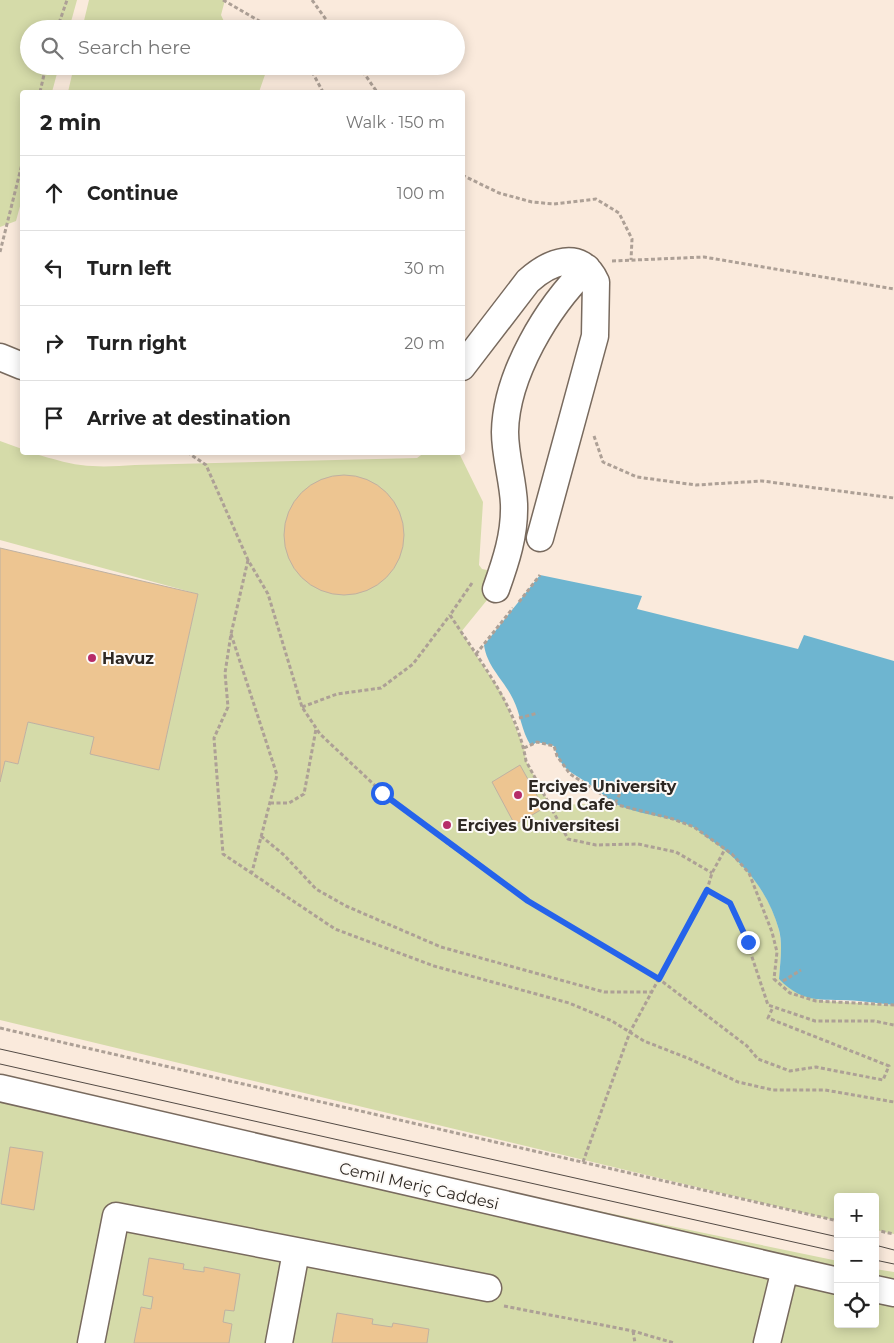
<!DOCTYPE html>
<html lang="en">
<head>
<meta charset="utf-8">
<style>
  :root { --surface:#fff; --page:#f6f6f6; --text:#222; --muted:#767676; --line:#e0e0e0 }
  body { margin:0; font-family:Montserrat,sans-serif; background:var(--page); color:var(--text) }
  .controls { position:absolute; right:15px; bottom:15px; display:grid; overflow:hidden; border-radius:5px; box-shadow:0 2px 12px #0003 }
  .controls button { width:45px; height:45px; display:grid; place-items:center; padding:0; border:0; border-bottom:1px solid var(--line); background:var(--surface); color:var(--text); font:25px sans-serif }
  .stop { position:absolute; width:15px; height:15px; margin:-11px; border:4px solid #2563eb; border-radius:50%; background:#fff }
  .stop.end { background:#2563eb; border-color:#fff; box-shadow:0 1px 5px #0008 }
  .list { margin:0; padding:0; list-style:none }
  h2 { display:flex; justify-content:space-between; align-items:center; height:65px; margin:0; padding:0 20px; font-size:21px }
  h2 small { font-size:16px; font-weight:400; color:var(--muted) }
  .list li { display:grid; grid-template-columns:32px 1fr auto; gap:15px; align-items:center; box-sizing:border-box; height:75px; padding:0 20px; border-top:1px solid var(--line) }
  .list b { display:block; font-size:19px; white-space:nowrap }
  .list em { font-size:16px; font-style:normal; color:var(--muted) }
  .icon { flex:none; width:28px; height:28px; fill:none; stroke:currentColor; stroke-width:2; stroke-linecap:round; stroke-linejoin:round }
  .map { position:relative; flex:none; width:894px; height:1343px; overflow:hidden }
  .search { position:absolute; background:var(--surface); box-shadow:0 2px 12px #0003; left:20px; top:20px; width:445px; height:55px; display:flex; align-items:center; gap:12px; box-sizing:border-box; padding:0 18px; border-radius:28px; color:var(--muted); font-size:19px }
  .panel { position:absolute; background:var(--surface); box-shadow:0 2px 12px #0003; left:20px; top:90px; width:445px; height:365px; border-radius:5px }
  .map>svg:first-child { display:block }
  .green { fill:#d5dba9 }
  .water { fill:#6eb5d0 }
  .building { fill:#edc591; stroke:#beb1a2 }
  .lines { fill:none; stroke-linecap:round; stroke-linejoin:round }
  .minor-casing { stroke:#786a5e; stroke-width:29 }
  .path { stroke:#ada096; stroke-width:3; stroke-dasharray:4 2.5; stroke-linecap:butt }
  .minor { stroke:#fff; stroke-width:26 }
  .tram { stroke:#534b45; stroke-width:1 }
  .route { stroke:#2563eb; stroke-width:6 }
  .poi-dot { fill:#b62c68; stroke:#fdfaf7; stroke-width:2 }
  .labels { text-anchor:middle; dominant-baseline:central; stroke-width:4; stroke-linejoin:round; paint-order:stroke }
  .poi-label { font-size:16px; font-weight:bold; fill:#2e2823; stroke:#fdfaf7; text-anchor:start }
  .street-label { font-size:16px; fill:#2e2823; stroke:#fdfaf7 }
</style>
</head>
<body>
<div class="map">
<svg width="894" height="1343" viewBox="0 0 894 1343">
  <rect width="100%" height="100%" fill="#faeadc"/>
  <!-- green -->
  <path class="green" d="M 0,0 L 77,0 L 69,29 L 29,29 L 29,66 L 59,66 L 52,92 L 22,92 L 22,199 L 16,221 L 0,227 Z
    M 89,0 L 225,0 L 221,15 L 227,28 L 244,29 L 82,29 Z
    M 74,66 L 268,66 L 259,92 L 68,92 Z
    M 0,441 L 22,449 L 22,452 C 35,453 45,457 57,460 C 84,468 107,467 135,465 L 417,458 L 424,453 L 459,453 L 483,502 L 479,565 L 482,569 L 502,573 L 496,589 L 461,632 L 503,696 L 524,748 L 526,761 L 550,805 C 571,805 593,803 614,805 C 637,808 674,816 694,827 C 733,848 768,887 779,930 C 783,946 780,963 779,979 L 821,1001 L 894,1005 L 894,1234 L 875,1230 L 875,1197 L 838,1197 L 838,1221 L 0,1020 L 0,762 L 5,761 L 18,764 L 28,722 L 94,737 L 159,769 L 198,594 L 0,540 Z
    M 0,1086 L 838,1261 L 838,1324 L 875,1324 L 875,1269 L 894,1272 L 894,1343 L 0,1343 Z"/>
  <!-- water -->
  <path class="water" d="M 540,575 L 642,596 L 637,609 L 798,649 L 804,635 L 894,661 L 894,1005 C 882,1004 871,1002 859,1001 C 825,998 805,1006 779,979 C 780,963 783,945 779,930 C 768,890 742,860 708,838 C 703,835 699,830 693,827 C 671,816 646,816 623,807 C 611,803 600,791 589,784 C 570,771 561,770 554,746 L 537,742 L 531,746 C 521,730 521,715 513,699 C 504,680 487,667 484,645 Z"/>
  <!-- building -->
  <path class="building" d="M284 535a60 60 0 1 1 120 0a60 60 0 1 1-120 0Z
    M 0,548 L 198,594 L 159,770 L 90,754 L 94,737 L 28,722 L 18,764 L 5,761 L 0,782 Z
    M 520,765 L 544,808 L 515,825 L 492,782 Z
    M 10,1147 L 43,1152 L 34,1210 L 1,1204 Z
    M 149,1258 L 184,1264 L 183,1269 L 204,1272 L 204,1267 L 240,1274 L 234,1311 L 225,1310 L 223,1322 L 232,1324 L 229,1343 L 134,1343 L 141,1307 L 151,1309 L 153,1297 L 143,1295 Z
    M 337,1313 L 373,1319 L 372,1324 L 392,1327 L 393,1323 L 429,1329 L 427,1343 L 332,1343 Z"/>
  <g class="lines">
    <defs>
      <path id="minor" d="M 0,357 L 22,366
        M 462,367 L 528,281 C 549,262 581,248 596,282 L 595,336 L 540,538
        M 496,589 C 506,561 515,534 514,504 C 513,480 505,456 505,432 C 506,375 547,307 587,268
        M 0,1088 L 838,1281
        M 875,1289 L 894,1293
        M 91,1343 L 116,1216 L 488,1288
        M 279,1343 L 296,1252
        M 767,1343 L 785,1269"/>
    </defs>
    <!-- minor casing -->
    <use href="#minor" class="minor-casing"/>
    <!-- path -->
    <path class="path" d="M 223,0 L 273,29
      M 312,0 L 333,29
      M 57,29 L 67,0
      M 309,66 L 323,92
      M 359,66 L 377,92
      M 40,92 L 46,66
      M 462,175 L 499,193 L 532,202 L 554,204 L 596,199 L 619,213 L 632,239 L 631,260
      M 0,252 L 22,164
      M 612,261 L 704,257 L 894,289
      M 594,436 L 603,462 L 637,477 L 696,485 L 762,481 L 894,498
      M 187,452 L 206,465 L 248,560 L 268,594 L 302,707 L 320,734 L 383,793 L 450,845 L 528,901 L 659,979 L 747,1046 L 758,1059 L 790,1071 L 816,1067 L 883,1080 L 889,1066 L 768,1018 L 773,1007
      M 248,560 L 231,634 L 225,673 L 228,707 L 214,738 L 223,854 L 335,929 L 434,966 L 569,1003 L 612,1021 L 644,1041 L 690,1059 L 738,1082 L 773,1090 L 825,1090 L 894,1102
      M 472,583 L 450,615 C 479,660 517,706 526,761 L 568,839 L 596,845 L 638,844 L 676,852 L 712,873
      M 519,602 L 540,575
      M 231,634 L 277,775 L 252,872
      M 476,654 L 513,608
      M 302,707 L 337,694 L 381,688 L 413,664 L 450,615
      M 519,718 L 538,713
      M 524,748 L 537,742 L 554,746 L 557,756 L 570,774 L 618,805 L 673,819 L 694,827 L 732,854 L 749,873 L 772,932 L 777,952 L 774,979 L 790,993 L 816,1001 L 894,1005
      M 270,803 L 289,803 L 304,794 L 316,729
      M 615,803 L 626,782
      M 261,836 L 284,855 L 316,889 L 346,906 L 441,947 L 604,992 L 651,992
      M 707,890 L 730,903 L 747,942 L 768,1005 L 815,1021 L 874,1021 L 894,1025
      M 783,981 L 801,970
      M 0,1028 L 838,1221
      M 583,1162 L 630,1032 L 707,890 L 712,873 L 725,849
      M 875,1230 L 894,1234
      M 504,1306 L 633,1331 L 674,1343
      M 633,1331 L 635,1343"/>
    <!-- minor -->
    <use href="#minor" class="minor"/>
    <!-- tram -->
    <path class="tram" d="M 0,1049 L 838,1237
      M 0,1064 L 838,1252
      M 875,1245 L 894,1250
      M 875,1260 L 894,1264"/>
  </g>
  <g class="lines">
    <!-- route -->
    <path class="route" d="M 382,793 L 528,901 L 659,979 L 707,890 L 730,903 L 748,942"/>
  </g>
  <!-- markers -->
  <g class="poi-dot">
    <circle cx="92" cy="658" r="5"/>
    <circle cx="518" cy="795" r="5"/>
    <circle cx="447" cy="825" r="5"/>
  </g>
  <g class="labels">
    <!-- poi labels -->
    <g class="poi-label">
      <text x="102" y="658">Havuz</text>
      <text x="528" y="786">Erciyes University<tspan x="528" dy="18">Pond Cafe</tspan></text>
      <text x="457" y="825">Erciyes Üniversitesi</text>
    </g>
    <!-- street labels -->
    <g class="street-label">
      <text transform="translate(419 1186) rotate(13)">Cemil Meriç Caddesi</text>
    </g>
  </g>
</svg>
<div class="controls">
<button>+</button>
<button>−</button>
<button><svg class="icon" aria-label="locate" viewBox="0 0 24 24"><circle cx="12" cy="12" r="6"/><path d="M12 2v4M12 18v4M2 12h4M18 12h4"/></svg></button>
</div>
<div class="stop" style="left:382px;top:793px"></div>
<div class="stop end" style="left:748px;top:942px"></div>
<div class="search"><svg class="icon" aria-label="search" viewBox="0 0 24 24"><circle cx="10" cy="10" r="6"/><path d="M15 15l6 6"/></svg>Search here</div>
<section class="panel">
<h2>2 min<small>Walk · 150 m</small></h2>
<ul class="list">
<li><svg class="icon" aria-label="ahead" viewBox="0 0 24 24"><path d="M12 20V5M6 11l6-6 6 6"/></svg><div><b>Continue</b></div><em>100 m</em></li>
<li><svg class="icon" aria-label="left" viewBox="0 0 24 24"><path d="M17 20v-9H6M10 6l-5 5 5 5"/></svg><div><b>Turn left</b></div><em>30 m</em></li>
<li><svg class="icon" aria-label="right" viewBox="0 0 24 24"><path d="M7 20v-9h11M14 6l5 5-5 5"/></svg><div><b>Turn right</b></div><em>20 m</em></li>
<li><svg class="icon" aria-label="arrive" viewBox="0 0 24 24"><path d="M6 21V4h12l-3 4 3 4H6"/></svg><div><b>Arrive at destination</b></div></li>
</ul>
</section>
</div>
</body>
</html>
